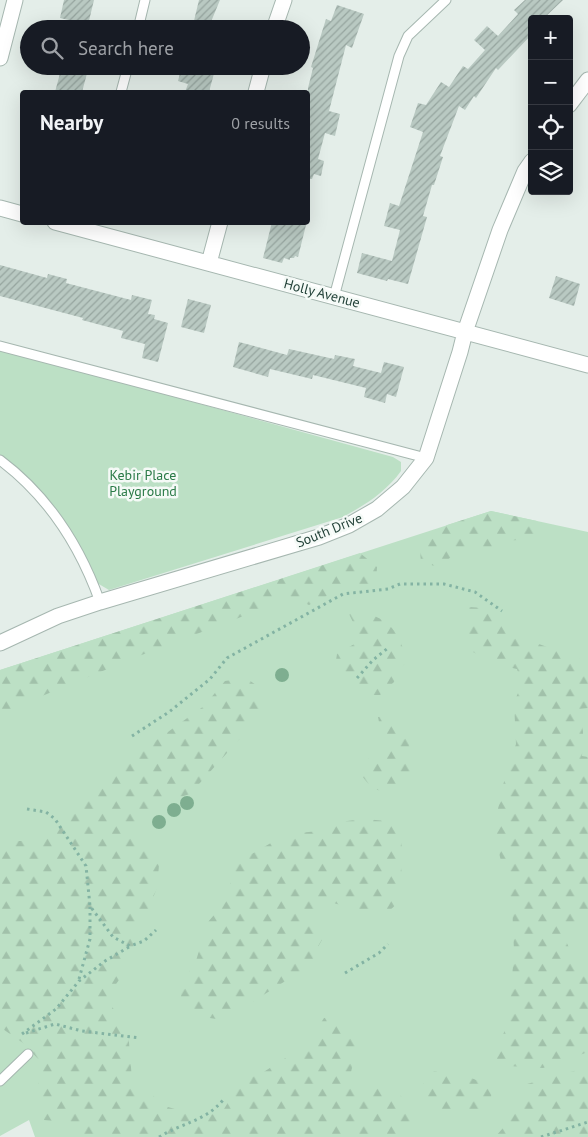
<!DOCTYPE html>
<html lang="en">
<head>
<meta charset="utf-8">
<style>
  :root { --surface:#171b24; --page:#20242c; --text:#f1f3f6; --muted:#9ea1a6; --line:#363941 }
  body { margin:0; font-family:"PT Sans",sans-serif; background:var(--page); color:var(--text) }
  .controls { position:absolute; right:15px; top:15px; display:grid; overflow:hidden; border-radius:5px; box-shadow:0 5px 20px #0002 }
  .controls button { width:45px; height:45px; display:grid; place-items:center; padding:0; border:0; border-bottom:1px solid var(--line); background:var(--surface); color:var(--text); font:25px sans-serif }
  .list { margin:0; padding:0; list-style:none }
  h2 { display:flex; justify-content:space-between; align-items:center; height:65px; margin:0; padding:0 20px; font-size:21px }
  h2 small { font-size:16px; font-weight:400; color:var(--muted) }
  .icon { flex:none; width:28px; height:28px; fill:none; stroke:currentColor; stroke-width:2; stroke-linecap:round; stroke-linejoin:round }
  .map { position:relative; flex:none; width:588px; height:1137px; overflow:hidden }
  .search { position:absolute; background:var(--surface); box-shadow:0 5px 20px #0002; left:20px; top:20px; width:290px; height:55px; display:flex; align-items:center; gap:12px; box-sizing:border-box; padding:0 18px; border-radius:28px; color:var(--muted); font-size:19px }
  .panel { position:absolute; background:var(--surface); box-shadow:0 5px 20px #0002; left:20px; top:90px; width:290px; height:135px; border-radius:5px }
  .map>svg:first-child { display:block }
  .green { fill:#bce0c5 }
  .forest { fill:url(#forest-firs) }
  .building { fill:url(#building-hatch) }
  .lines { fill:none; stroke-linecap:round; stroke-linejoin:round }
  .service-casing { stroke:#a6b7b0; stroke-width:11 }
  .minor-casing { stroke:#a6b7b0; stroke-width:17 }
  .path { stroke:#83b3a3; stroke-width:3; stroke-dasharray:2.5 4; stroke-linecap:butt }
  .service { stroke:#fff; stroke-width:9 }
  .minor { stroke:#fff; stroke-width:15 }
  .tree { fill:#7eae90 }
  .labels { text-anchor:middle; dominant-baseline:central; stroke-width:5; stroke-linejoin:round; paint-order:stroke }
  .street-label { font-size:14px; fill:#224138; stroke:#f5faf7 }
  .park-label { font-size:14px; fill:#2a7a47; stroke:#f5faf7 }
</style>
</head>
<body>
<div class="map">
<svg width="588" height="1137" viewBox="0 0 588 1137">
  <defs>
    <pattern id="forest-firs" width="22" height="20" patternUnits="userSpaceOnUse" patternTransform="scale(1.25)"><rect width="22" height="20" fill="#bce0c5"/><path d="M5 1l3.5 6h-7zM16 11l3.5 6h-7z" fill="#a1c1aa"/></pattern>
    <pattern id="building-hatch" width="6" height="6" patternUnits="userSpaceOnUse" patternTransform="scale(1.25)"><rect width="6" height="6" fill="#b9c9c2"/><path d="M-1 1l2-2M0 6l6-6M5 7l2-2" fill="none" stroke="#96a59f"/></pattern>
  </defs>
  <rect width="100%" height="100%" fill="#e4eee9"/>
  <!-- green -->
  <path class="green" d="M 0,349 L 393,457 L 401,462 L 401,471 C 386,492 365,505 343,517 L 109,590 L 92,580 L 63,527 L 0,460 Z
    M 491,511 L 588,532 L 588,1137 L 35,1137 L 29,1120 L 0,1136 L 0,670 Z"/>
  <!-- forest -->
  <path class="forest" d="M 491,511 L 537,521 L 543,535 L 529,541 L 518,540 L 504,541 L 492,550 L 463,548 L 438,567 L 421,562 L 420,551 L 436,534 L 447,525 Z
    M 360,553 L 377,567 L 376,583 L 335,592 L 309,605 L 289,596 L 262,609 L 139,656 L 8,710 L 0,725 L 0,670 Z
    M 469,607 L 483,608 L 495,613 L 528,640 L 588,662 L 588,708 L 580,709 L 583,732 L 582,756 L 588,757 L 588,921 L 578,927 L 566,941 L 579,971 L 588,980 L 588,1052 L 543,1068 L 507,1066 L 496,1060 L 498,1046 L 509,1021 L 514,951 L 512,903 L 500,857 L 494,828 L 503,785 L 516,744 L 514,702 L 522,684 L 517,669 L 494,664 L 473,652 L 464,636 Z
    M 355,608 C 389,621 397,625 407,661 L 400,669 L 394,682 L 380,695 L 362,695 L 350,685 L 335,667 L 337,654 L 356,643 L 355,626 L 349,614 Z
    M 246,678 L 259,687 L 266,706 L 254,723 L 190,794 L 157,804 L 134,830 L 133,834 L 159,865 L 157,888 L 129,956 L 124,973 L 106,998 L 128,1030 L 132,1080 L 168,1107 L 195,1115 L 221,1114 L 241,1081 L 262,1073 L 284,1059 L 311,1038 L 324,1018 L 332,1017 L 354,1031 L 356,1051 L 351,1072 L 353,1089 L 379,1084 L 399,1094 L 414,1111 L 413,1130 L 383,1137 L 82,1137 L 80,1123 L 44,1120 L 36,1098 L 41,1062 L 23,1043 L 0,1027 L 0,841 L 36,841 L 70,822 L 81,795 L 115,774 L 147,747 L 204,706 L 225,681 Z
    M 387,716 C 414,730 414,761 407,787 L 398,792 L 384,793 L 370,786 L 362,776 L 361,763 L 388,747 L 380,727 L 378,717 Z
    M 365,819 L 396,822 L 402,838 L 401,860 L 402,884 L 399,902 L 389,911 L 359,914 L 344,906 L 330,902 L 315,908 L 315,927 L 322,940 L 315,952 L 312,964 L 224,1020 L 195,1016 L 181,999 L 181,984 L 196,961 L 207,923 L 229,898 L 231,877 L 236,863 L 276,840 L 290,834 L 318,831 L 347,821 Z
    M 588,1067 L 588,1137 L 495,1137 L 512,1118 L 523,1101 L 527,1084 Z
    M 434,1071 L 458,1073 L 492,1086 L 491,1100 L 483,1112 C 466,1115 450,1113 433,1110 L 423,1083 Z"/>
  <!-- building -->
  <path class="building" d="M 64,0 L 94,0 L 87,29 L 71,29 L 73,21 L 60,18 Z
    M 199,0 L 220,0 L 208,29 L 192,29 Z
    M 525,0 L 563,0 L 543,19 L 532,19 L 532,34 L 498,70 L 496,68 L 476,98 L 474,96 L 465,110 L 459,106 L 440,156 L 443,157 L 434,185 L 432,185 L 423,216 L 427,217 L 408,284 L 388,279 L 387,281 L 357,273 L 362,253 L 392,261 L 400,230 L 384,226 L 390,203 L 399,206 L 423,132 L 410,127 L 418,103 L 426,105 L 441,82 L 449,87 L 463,66 L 468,69 L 485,50 L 474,40 L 487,26 L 498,36 L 518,14 L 514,10 Z
    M 337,5 L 364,14 L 352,48 L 346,45 L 329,111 L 340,114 L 335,136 L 325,133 L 318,159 L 324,161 L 321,176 L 314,174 L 312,179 L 308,179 L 308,88 L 313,68 L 311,67 L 326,19 L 331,21 Z
    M 62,66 L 89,66 L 82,92 L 55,92 Z
    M 182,66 L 216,66 L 209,92 L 185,92 L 188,84 L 178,81 Z
    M 272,222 L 296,222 L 306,225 L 298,257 L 295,256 L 294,258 L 290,258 L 290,260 L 284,258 L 282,263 L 263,258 Z
    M 0,265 L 47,278 L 48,274 L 67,279 L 66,283 L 131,300 L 132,295 L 152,300 L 148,314 L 155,315 L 154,319 L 168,323 L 158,362 L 142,358 L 145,344 L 121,338 L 123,331 L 82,320 L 83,318 L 0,296 Z
    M 556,276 L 580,284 L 574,306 L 549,298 Z
    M 188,299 L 211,305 L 204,333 L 181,327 Z
    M 239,342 L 287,355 L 289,349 L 334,359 L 335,355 L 355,359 L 353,366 L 381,373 L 384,362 L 404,367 L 396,397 L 387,394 L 385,403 L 364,397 L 366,388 L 313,375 L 312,379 L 270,369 L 268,377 L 233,367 Z"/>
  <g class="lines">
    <defs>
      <path id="service" d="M 138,29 L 145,0
        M 121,92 L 128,66
        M 334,297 L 399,56 L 408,36 L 446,0
        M 0,346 L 426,458
        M 0,460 C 48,496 80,546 100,602
        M 0,1081 L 28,1054"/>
      <path id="minor" d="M 274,29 L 284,0
        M 0,58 L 15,0
        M 256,92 L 263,66
        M 569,105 L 588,80
        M 0,208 L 22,214
        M 55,222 L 588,365
        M 209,263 L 220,222
        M 0,643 L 58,616 L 100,602 L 319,537 L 349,525 L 377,509 L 403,487 L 426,458 L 460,352 L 465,332 L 500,230 L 525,171 L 532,161"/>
    </defs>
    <!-- service casing -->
    <use href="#service" class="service-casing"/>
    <!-- minor casing -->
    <use href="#minor" class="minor-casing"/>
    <!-- path -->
    <path class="path" d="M 357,678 L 373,660 L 388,648
      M 132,736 L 169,712 L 210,679 L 227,658 L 343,594 L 388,589 L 400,584 L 444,584 L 475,592 L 502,611
      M 27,809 L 46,812 L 55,819 L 86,866 L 90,906 L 113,937 L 130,946 L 144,941 L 156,930
      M 345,973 L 379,953 L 388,944
      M 79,979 L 90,939 L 90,907
      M 26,1033 L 55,1024 L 82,1031 L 140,1038
      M 22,1034 L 56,1009 L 79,981 L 105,961 L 129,947
      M 159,1137 C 182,1123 206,1121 223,1100
      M 541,1137 L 588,1122"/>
    <!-- service -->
    <use href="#service" class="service"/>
    <!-- minor -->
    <use href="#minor" class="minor"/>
  </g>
  <!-- trees -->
  <g class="tree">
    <circle cx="282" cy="675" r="7"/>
    <circle cx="187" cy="803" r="7"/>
    <circle cx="174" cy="810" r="7"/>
    <circle cx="159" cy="822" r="7"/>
  </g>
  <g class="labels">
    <!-- street labels -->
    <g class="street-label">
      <text transform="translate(322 293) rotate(15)">Holly Avenue</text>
      <text transform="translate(329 530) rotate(-22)">South Drive</text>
    </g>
    <!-- park labels -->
    <g class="park-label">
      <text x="143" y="475">Kebir Place<tspan x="143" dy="16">Playground</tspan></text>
    </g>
  </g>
</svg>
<div class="controls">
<button>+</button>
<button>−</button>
<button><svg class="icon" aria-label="locate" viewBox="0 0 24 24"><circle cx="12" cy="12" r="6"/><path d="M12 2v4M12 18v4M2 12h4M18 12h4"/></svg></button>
<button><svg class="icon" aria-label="layers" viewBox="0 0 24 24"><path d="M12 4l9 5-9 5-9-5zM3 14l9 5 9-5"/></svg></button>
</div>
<div class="search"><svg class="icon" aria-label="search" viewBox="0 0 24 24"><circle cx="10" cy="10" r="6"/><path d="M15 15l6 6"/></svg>Search here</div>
<section class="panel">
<h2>Nearby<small>0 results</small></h2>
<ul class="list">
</ul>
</section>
</div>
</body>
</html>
